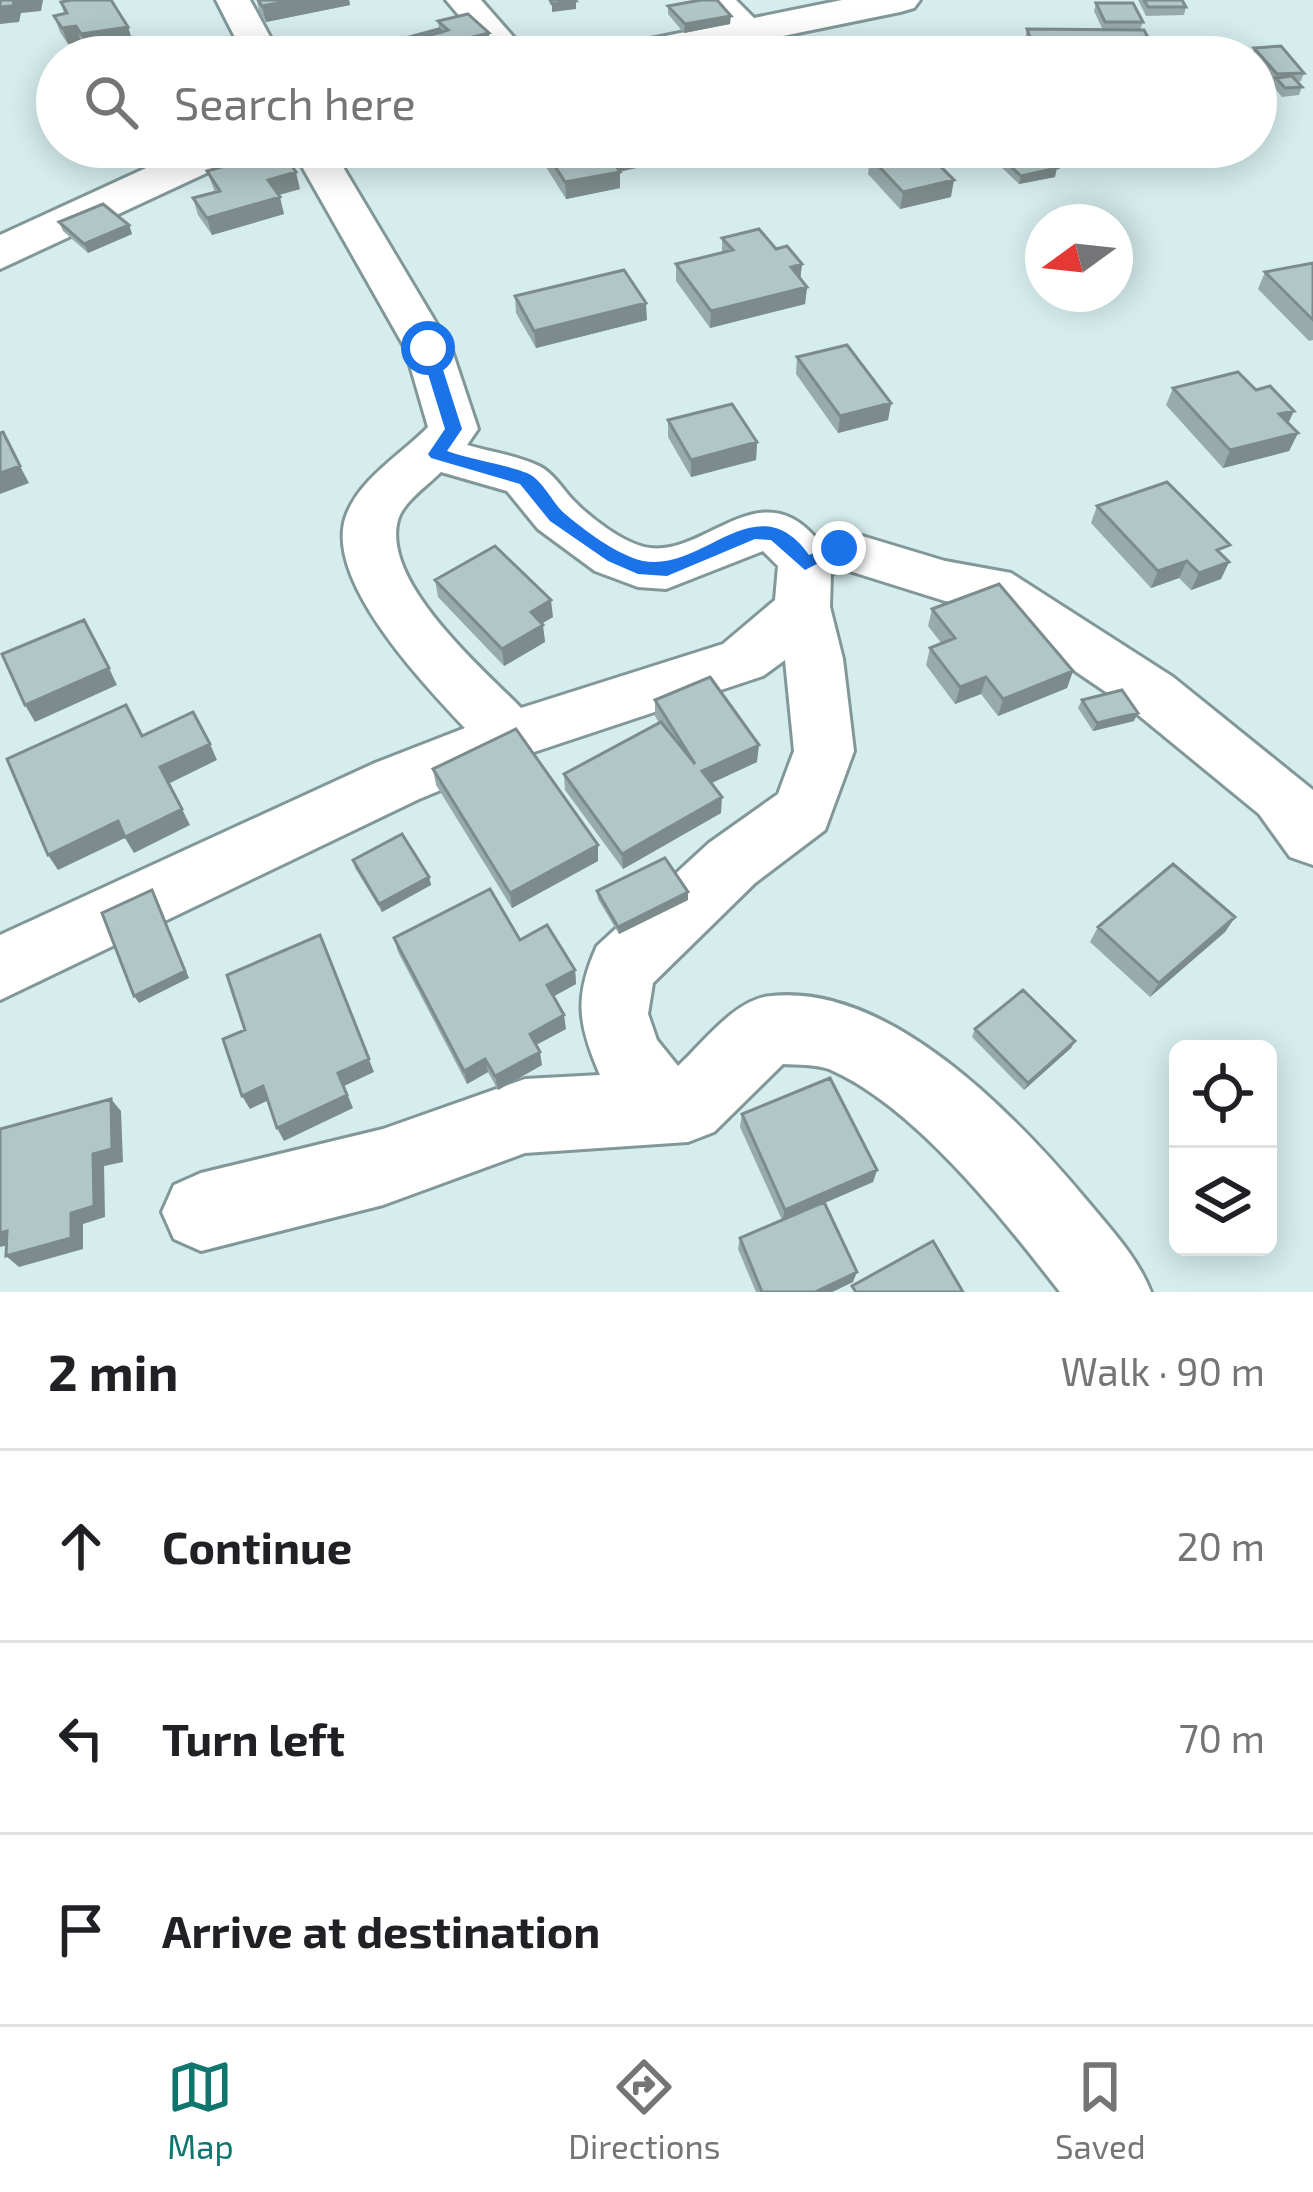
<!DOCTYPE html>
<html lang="en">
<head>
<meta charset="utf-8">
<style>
  :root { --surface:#fff; --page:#f6f6f6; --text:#202124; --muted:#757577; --line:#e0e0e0; --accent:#0f766e }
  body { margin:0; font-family:"Exo 2",sans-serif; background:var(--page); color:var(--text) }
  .controls { position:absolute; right:36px; bottom:36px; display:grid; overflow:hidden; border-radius:18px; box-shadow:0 6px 30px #0003 }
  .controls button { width:108px; height:108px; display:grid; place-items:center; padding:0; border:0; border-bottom:3px solid var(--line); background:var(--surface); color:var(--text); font:60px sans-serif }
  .compass { position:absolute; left:1025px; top:204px; width:108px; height:108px; border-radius:50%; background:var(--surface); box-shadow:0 6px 30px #0003; rotate:255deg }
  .stop { position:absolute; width:36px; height:36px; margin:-27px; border:9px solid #1a73e8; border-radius:50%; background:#fff }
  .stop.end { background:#1a73e8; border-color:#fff; box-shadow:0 3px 12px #0008 }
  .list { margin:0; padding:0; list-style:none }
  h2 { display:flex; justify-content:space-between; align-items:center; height:156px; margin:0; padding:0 48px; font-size:51px }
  h2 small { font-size:39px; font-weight:400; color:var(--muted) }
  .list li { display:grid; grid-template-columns:78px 1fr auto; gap:36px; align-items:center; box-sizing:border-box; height:192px; padding:0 48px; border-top:3px solid var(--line) }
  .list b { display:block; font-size:45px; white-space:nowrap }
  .list em { font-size:39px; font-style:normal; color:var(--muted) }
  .icon { flex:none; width:66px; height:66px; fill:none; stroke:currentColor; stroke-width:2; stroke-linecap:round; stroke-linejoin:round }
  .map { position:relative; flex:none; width:1313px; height:1292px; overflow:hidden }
  .search { position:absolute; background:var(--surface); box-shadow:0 6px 30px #0003; left:36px; right:36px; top:36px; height:132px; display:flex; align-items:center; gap:30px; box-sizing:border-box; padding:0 42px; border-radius:66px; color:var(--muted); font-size:45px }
  .sheet { height:732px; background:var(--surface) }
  nav { display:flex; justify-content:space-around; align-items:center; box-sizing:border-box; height:168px; border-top:3px solid var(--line); background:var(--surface); font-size:33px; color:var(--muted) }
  nav a { display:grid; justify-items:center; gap:6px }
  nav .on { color:var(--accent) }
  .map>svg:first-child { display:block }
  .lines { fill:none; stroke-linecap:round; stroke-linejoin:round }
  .street-casing { stroke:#829898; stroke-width:6 }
  .secondary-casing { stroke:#829898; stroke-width:6 }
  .street { fill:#fff; fill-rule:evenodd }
  .secondary { fill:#fff; fill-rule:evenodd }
  .wall { fill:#98abab }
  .shaded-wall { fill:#7c8b8b }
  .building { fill:#b1c7c7; stroke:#7c8b8b; stroke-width:3 }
  .route { fill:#1a73e8 }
</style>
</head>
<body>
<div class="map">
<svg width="1313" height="1292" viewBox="0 0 1313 1292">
  <rect width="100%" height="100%" fill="#d6eded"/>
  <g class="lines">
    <defs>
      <path id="street" d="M 216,0 L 250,0 L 281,57 L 245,57 Z
        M 446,0 L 481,0 L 531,57 L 494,57 Z
        M 699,0 L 736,0 L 767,31 L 762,38 C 735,45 715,20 699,0 Z
        M 291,147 L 331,147 L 451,348 L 478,429 L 467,445 C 490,452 517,455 539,466 C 552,472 562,488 572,499 C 589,517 625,545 650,548 C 706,555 759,473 815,537 L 839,529 L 945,561 L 1011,573 L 1173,677 L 1313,790 L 1313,865 L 1290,857 L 1259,814 L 1131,709 L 979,606 L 945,601 L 843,569 L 831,574 L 830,607 L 843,659 L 854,751 L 825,830 L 755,883 L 653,983 L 648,1014 L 657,1040 L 678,1066 C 703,1043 735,999 771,996 C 891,983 1019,1119 1089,1203 C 1113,1232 1137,1257 1151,1292 L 1060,1292 C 1003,1219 915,1106 829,1069 C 815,1064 797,1065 783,1064 L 714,1132 L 688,1142 L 525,1153 L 383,1205 L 201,1251 L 174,1239 L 162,1212 L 174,1185 L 201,1173 L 383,1129 L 525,1079 L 600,1075 C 578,1024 574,997 597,946 L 709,843 L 778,794 L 794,751 L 785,660 L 763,676 L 531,753 L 419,799 L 0,1000 L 0,935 L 375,763 L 465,728 C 425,685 323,580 346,516 C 360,478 401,455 428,427 L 405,348 ZM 441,472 L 507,491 L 538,529 L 595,571 L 638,587 L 666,589 L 763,551 L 778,566 L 775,600 L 723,644 L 521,708 C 482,668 381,582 398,520 C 403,502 428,485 441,472 Z"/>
      <path id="secondary" d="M 842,0 L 920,0 L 914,8 L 900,12 L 681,57 L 600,57 L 606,48 L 621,45 Z
        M 192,147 L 262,147 L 255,157 L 213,170 L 0,269 L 0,235 Z"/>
    </defs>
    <!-- street casing -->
    <use href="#street" class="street-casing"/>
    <!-- secondary casing -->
    <use href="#secondary" class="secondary-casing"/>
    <!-- street -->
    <use href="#street" class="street"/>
    <!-- secondary -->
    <use href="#secondary" class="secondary"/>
  </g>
  <!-- wall -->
  <path class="wall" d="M 257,0 L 349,0 L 350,5 L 266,22 L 259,11 Z
    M 1138,0 L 1182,0 L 1186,7 L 1184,15 L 1146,16 Z
    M 61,2 L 128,27 L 133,43 L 86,50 L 81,42 L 68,44 L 60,32 L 54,16 L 64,13 Z
    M 1096,3 L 1143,22 L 1140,30 L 1153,47 L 1150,57 L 1028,57 L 1024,45 L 1027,29 L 1103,30 L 1094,11 Z
    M 668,6 L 730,24 L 684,33 L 668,14 Z
    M 438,21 L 490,49 L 477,53 L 477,57 L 389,57 L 384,52 L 383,44 L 439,29 Z
    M 1254,48 L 1304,73 L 1301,81 L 1297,81 L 1302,87 L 1299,95 L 1282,97 L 1273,86 L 1274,83 L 1256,62 L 1256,57 L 1251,56 Z
    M 514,147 L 632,147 L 636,168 L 620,172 L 620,188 L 566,199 L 541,159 L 523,163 Z
    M 762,148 L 794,154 L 793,163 L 771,168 L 762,156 Z
    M 870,157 L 951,197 L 900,209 L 868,174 Z
    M 1003,159 L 1055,177 L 1019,184 L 1001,167 Z
    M 207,171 L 300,189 L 278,195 L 284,214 L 212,235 L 198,215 L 193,198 L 215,192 Z
    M 59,222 L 129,225 L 132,234 L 88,253 L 63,231 Z
    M 722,238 L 776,249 L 802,264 L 800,279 L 807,287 L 805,304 L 710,328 L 676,281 L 676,264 L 722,253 Z
    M 1313,263 L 1313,340 L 1309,341 L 1258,289 L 1265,272 Z
    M 515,296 L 647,320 L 536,348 L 516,313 Z
    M 797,357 L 891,403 L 888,420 L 838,433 L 796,374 Z
    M 1173,388 L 1288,424 L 1298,433 L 1289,451 L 1223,468 L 1166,405 Z
    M 668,420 L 757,442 L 756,460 L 691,477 L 668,437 Z
    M 1097,506 L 1224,557 L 1229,562 L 1221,579 L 1191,590 L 1179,578 L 1151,588 L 1091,523 Z
    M 435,580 L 553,617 L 542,623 L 545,642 L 504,666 L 438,597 Z
    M 932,609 L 1073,671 L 1067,688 L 998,716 L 981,694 L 955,704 L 926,665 L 930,648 L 942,644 L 928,626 Z
    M 655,700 L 757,762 L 711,783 L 721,813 L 623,869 L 565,790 L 564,774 L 659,723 L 655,716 Z
    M 1082,700 L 1134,721 L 1093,731 L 1078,708 Z
    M 433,769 L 598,861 L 512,908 L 436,785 Z
    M 353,860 L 429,877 L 431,885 L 382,912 L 355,868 Z
    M 597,891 L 688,900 L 619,934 L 598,899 Z
    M 1235,917 L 1225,932 L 1150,997 L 1090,942 L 1098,927 Z
    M 394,938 L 520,940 L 575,970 L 576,984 L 554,996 L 566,1029 L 536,1045 L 542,1065 L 498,1090 L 488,1072 L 467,1084 L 398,952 Z
    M 975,1029 L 1075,1041 L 1071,1048 L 1024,1090 L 972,1037 Z
    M 742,1114 L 877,1170 L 873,1182 L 825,1203 L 853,1282 L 832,1292 L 756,1292 L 738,1249 L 740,1238 L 782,1220 L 740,1127 Z"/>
  <!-- shaded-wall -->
  <path class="shaded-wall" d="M 14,0 L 43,0 L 41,11 L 21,13 L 19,22 L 0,24 L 0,7 Z
    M 295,0 L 349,0 L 350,5 L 266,22 L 262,6 Z
    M 576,1 L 576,9 L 552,12 L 552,4 Z
    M 731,16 L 730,24 L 684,33 L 685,24 Z
    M 76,26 L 81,42 L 68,44 L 62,28 Z
    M 128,27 L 133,43 L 86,50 L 81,34 Z
    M 489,33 L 490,49 L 477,53 L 477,57 L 458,57 L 469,38 Z
    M 522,147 L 541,147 L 541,159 L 523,163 Z
    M 636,151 L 636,168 L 610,173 L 609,156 Z
    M 794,154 L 793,163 L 771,168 L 771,159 Z
    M 1057,168 L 1055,177 L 1019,184 L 1021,176 Z
    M 296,172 L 300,189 L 272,197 L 268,180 Z
    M 620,172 L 620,188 L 566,199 L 565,182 Z
    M 954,180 L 951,197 L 900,209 L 903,192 Z
    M 280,197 L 284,214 L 212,235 L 207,218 Z
    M 129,225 L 132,234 L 88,253 L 84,244 Z
    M 802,264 L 800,281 L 791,267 Z
    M 807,287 L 805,304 L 710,328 L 711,311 Z
    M 646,303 L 647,320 L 536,348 L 534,331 Z
    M 891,403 L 888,420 L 838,433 L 840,416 Z
    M 1294,411 L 1286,428 L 1279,414 Z
    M 1298,433 L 1289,451 L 1223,468 L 1230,450 Z
    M 757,442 L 756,460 L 691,477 L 691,460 Z
    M 20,466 L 29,483 L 0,494 L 0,473 Z
    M 1187,561 L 1179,578 L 1151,588 L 1158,571 Z
    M 1229,562 L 1221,579 L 1191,590 L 1199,573 Z
    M 551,600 L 553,617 L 533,629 L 531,612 Z
    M 543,625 L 545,642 L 504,666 L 502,649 Z
    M 109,668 L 117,685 L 35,722 L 25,705 Z
    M 1073,671 L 1067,688 L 998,716 L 1003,699 Z
    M 986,677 L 981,694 L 955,704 L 960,687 Z
    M 1138,713 L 1134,721 L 1093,731 L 1097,723 Z
    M 210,744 L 217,760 L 168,784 L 160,767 Z
    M 759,745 L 757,762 L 701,788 L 702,771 Z
    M 722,797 L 721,813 L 623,869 L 622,854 Z
    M 182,809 L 190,825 L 134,853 L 125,838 L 58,870 L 48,855 L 118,821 Z
    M 598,845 L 598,861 L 512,908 L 510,893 Z
    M 429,877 L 431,885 L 382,912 L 379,904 Z
    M 152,890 L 189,978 L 139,1003 L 134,996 Z
    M 688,892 L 688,900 L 619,934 L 618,927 Z
    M 1235,917 L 1225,932 L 1150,997 L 1159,983 Z
    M 320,935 L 374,1072 L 344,1086 L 353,1108 L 284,1141 L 277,1128 L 338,1073 Z
    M 575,970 L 576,984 L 549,999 L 547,985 Z
    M 564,1015 L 566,1029 L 532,1047 L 530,1034 Z
    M 1075,1041 L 1071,1048 L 1024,1090 L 1028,1083 Z
    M 540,1052 L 542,1065 L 498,1090 L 495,1076 Z
    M 485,1059 L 488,1072 L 467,1084 L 464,1071 Z
    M 263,1086 L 271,1099 L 250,1109 L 242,1096 Z
    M 111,1099 L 121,1111 L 123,1162 L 104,1166 L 105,1217 L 83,1224 L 83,1249 L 19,1267 L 6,1256 L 71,1213 Z
    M 877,1170 L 873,1182 L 782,1221 L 785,1210 Z
    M 7,1231 L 20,1242 L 0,1247 L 0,1233 Z
    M 857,1272 L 853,1282 L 832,1292 L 815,1292 Z"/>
  <!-- building -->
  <path class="building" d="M 0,0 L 14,0 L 13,6 L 0,7 Z
    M 71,0 L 111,0 L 128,27 L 81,34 L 76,26 L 62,28 L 54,16 L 67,13 L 61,2 Z
    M 258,0 L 295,0 L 262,6 Z
    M 550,0 L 575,0 L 576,1 L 552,4 Z
    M 701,0 L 717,0 L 731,16 L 685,24 L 668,6 Z
    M 1144,0 L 1182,0 L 1186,7 L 1148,7 Z
    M 1096,3 L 1133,3 L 1143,22 L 1105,22 Z
    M 468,14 L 489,33 L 469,38 L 476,45 L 466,47 L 472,53 L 458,57 L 442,57 L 440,55 L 402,57 L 391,45 L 448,30 L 438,21 Z
    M 439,29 L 442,32 L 391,45 L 392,53 L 383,44 Z
    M 1027,29 L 1144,30 L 1153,47 L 1033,46 Z
    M 1281,46 L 1304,73 L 1277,74 L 1254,48 Z
    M 1292,76 L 1302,87 L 1285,88 L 1276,78 Z
    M 543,147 L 632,147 L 636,151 L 609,156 L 620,172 L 565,182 Z
    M 788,147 L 794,154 L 771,159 L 762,148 Z
    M 917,147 L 921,147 L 954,180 L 903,192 L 870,157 Z
    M 281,151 L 296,172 L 268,180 L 280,197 L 207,218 L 193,198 L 220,191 L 207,171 Z
    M 1038,151 L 1057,168 L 1021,176 L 1003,159 Z
    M 103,204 L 129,225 L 84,244 L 59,222 Z
    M 759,229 L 776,249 L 787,246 L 802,264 L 791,267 L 807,287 L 711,311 L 676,264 L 733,250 L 722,238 Z
    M 1313,263 L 1313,320 L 1265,272 Z
    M 624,270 L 646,303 L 534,331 L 515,296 Z
    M 847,345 L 891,403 L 840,416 L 797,357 Z
    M 1238,372 L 1256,390 L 1270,386 L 1294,411 L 1279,414 L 1298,433 L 1230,450 L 1173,388 Z
    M 732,404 L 757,442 L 691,460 L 668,420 Z
    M 3,432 L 20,466 L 0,473 L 0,433 Z
    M 1167,482 L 1230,545 L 1217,550 L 1229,562 L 1199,573 L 1187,561 L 1158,571 L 1097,506 Z
    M 495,546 L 551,600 L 531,612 L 543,625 L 502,649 L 435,580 Z
    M 999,584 L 1073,671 L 1003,699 L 986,677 L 960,687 L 930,648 L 955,638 L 932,609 Z
    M 84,620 L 109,668 L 25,705 L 2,654 Z
    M 710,677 L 759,745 L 702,771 L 722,797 L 622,854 L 564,774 L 661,722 L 695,764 L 655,700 Z
    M 1122,690 L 1138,713 L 1097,723 L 1082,700 Z
    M 126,705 L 142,736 L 193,712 L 210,744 L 160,767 L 182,809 L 125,837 L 118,821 L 48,855 L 7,759 Z
    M 516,729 L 598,845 L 510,893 L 433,769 Z
    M 402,834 L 429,877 L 379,904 L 353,860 Z
    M 665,858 L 688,892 L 618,927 L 597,891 Z
    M 1173,864 L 1235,917 L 1159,983 L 1098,927 Z
    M 490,889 L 520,940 L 547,925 L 575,970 L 547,985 L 564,1015 L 530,1034 L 540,1052 L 495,1076 L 485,1059 L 464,1071 L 394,938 Z
    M 152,890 L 185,971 L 134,996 L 102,913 Z
    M 320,935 L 369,1059 L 338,1073 L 347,1095 L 277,1128 L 263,1086 L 242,1096 L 223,1039 L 245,1030 L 227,975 Z
    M 1023,990 L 1075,1041 L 1028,1083 L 975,1029 Z
    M 830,1078 L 877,1170 L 785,1210 L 742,1114 Z
    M 111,1099 L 112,1149 L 93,1154 L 94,1206 L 71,1213 L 71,1238 L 6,1256 L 7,1231 L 0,1233 L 0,1129 Z
    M 824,1202 L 857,1272 L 815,1292 L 762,1292 L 740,1238 Z
    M 933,1241 L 963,1292 L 856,1292 L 852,1286 Z"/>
  <!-- route -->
  <path class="route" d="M 428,343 L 436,348 L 462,429 L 447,451 C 472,460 504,464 527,473 C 542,479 552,502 564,513 C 584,530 617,555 643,561 C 703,573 757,482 809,555 L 839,542 L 848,548 L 805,570 L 771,540 L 755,539 L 667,576 L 638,574 L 608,561 L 550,521 L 520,484 L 431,458 L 428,454 L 445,429 L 420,348 Z"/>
</svg>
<div class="controls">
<button><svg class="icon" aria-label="locate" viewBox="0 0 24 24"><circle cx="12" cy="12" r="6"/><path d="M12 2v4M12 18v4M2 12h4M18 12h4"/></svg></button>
<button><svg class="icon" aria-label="layers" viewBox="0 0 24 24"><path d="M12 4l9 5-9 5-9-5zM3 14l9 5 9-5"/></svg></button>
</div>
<svg class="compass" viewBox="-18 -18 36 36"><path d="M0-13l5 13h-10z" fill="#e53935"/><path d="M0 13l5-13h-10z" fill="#757577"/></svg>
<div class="stop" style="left:428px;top:348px"></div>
<div class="stop end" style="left:839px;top:548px"></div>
<div class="search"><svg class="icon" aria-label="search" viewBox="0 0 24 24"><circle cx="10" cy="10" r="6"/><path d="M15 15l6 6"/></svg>Search here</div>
</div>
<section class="sheet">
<h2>2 min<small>Walk · 90 m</small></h2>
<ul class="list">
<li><svg class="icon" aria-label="ahead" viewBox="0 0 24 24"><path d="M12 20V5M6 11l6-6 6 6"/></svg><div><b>Continue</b></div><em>20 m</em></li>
<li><svg class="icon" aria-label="left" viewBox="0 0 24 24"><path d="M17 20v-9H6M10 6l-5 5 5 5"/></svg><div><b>Turn left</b></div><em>70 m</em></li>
<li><svg class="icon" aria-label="arrive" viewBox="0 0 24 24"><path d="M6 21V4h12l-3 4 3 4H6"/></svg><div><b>Arrive at destination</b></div></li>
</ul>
</section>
<nav>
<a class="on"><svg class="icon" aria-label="map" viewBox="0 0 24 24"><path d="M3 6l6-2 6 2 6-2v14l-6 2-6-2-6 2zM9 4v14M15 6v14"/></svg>Map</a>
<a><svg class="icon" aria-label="directions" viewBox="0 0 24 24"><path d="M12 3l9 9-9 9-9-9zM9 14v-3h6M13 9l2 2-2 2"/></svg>Directions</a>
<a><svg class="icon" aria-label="saved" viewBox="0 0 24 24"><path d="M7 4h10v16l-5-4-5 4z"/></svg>Saved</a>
</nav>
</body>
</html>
